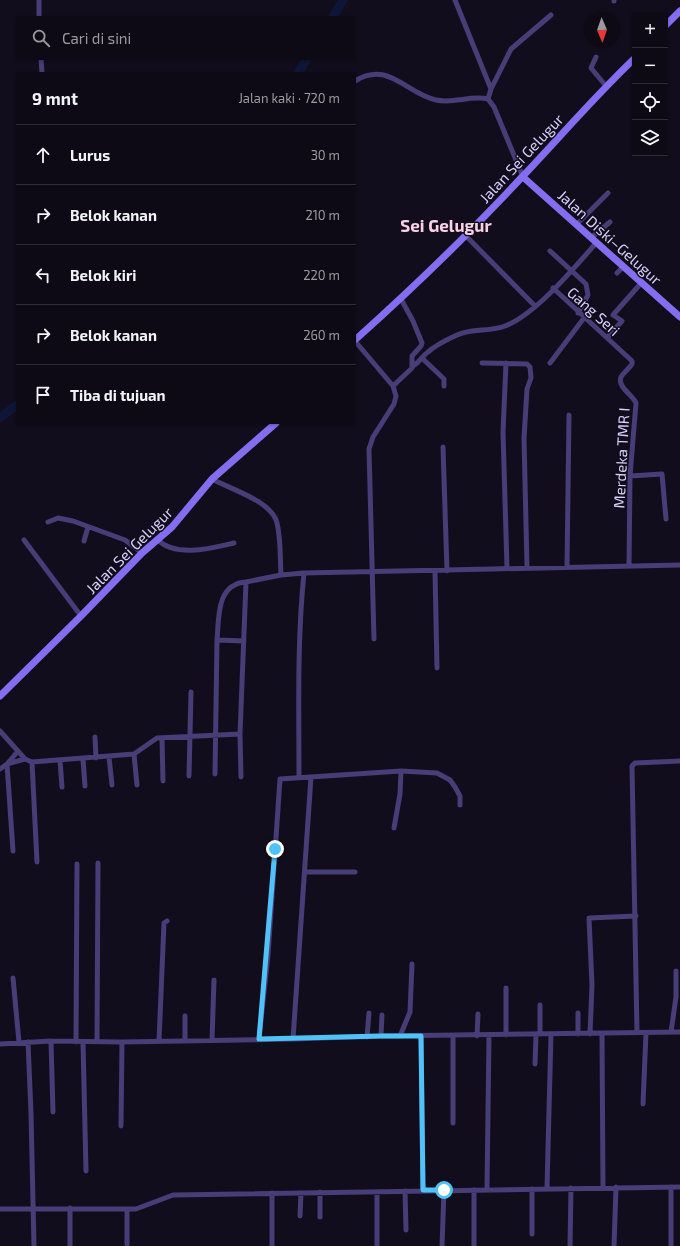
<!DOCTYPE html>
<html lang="id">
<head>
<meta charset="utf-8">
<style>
  :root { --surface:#0e0a15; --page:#17131e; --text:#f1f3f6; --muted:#9b9aa0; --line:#2e2b34 }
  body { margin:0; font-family:"Exo 2",sans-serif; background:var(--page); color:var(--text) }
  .controls { position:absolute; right:12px; top:12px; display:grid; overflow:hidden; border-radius:0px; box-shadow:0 1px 3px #0004 }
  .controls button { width:36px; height:36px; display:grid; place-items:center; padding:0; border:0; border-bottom:1px solid var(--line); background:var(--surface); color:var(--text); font:20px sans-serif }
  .compass { position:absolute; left:584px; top:12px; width:36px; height:36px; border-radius:50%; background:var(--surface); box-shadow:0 1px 3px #0004; rotate:178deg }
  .stop { position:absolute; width:12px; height:12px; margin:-9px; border:3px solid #4fc3f7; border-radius:50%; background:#fff }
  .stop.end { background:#4fc3f7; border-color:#fff; box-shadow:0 1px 4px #0008 }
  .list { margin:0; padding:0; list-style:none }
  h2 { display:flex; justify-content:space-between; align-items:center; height:52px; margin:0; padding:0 16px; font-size:17px }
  h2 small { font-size:13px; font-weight:400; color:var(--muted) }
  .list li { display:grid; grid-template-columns:26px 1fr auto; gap:12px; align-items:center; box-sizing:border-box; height:60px; padding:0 16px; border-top:1px solid var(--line) }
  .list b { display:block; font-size:15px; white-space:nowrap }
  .list em { font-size:13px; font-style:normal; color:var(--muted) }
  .icon { flex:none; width:22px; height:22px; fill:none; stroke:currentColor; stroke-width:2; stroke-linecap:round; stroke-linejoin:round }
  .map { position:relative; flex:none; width:680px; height:1246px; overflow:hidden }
  .search { position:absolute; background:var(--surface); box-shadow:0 1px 3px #0004; left:16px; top:16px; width:340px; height:44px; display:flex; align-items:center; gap:10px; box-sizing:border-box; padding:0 14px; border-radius:0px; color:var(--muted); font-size:15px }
  .panel { position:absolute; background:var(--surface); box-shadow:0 1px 3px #0004; left:16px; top:72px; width:340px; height:352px; border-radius:0px }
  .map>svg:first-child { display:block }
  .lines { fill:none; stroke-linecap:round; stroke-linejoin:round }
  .river { stroke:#0d1636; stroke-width:9 }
  .minor { stroke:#473d77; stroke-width:5 }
  .secondary { stroke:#836ef0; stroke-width:7 }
  .route { stroke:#4fc3f7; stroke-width:5 }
  .labels { text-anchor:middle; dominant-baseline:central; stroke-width:3; stroke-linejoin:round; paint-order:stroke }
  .street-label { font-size:15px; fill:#d9cefa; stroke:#120d1c }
  .quarter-label { font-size:17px; font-weight:bold; fill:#fad0e5; stroke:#120d1c }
</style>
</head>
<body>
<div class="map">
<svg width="680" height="1246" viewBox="0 0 680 1246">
  <rect width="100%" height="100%" fill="#120d1c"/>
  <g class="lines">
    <!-- river -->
    <path class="river" d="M 333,17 L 343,0
      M 298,73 L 307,59
      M 0,418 L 17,405"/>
    <!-- minor -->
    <path class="minor" d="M 39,0 L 39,17
      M 455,0 L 491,89
      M 614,0 L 614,1
      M 596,57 L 591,68 L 606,86
      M 41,59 L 42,73
      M 355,81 C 389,60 406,94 436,100 C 453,104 471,95 488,99 L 494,107 L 523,177
      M 488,99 L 491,89 L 511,49 L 551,15
      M 577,224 L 608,193
      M 465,235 L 535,306
      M 592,237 L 610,222
      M 550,251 L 586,284 L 588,295 L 578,313
      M 617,273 L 624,266
      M 553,288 L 632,361 L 632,364 C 629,369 624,372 621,377 C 617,387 633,395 636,403 L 630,476 L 629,566
      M 607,338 L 622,321 L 613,315 L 642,282
      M 355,341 L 393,386 L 396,396 L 394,404 L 373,437 L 369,449 L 374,639
      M 423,359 L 444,379 L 444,386
      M 482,363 L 527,364 L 530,367 L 531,378 L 527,389 L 524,438 L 527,567
      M 506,363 L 503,432 L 507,568
      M 550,363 L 584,318
      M 413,366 C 420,362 422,356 428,352 C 436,345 448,339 457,335 C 472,328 490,332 505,326 C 536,314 575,267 597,242
      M 393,386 L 412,368 L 412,356 L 421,346 L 422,343 L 413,321 L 401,299
      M 443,447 L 447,571
      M 630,476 L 662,474 L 666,519
      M 212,479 C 230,489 272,501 277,523 C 281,539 280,558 281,575
      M 48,522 L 58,518 L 73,521 L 125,540 L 142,553
      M 24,540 L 81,616
      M 158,540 C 176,558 212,548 234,543
      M 84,541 L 88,527
      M 567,567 L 569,415
      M 435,571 L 437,668
      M 217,640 C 219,618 216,584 246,582
      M 0,731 L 25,759 L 32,762 L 134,754 L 157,738 L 240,734
      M 95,737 L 96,758
      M 162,738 L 163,781
      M 134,754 L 137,785
      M 109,757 L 112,785
      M 83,759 L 85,786
      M 60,760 L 62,787
      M 32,762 L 37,862
      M 0,769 L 7,764 L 25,759
      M 215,774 L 217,640 L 244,641
      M 189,776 L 191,692
      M 241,777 L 240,734 L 246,582 L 281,575 L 304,573 C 429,571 555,567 680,565
      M 299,777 C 299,709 297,641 304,573
      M 394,828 L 400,794 L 401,771
      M 13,851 L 7,764 L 18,751
      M 305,872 L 355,872
      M 13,978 L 19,1042
      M 185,1016 L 185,1040
      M 671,1032 L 676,997 L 676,971
      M 637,1033 L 632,766 L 635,763 L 680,761
      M 540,1034 L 540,1005
      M 578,1034 L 578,1013
      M 590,1034 L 592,985 L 589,918 L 636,916
      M 602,1034 L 603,1187
      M 506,1035 L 506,988
      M 381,1036 L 382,1015
      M 400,1036 L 410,1012 L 412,964
      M 421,1036 L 423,1191
      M 477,1036 L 478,1014
      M 367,1037 L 369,1013
      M 259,1039 L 268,955 L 280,779 L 401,771 L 437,773 L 450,780 L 455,787 L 460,796 L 460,805
      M 293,1039 L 311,777
      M 212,1040 L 214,980
      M 51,1041 L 53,1112
      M 159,1041 L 164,923 L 167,921
      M 28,1042 L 31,1113 L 34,1246
      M 76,1042 L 77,864
      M 83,1042 L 86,1171
      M 97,1042 L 98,863
      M 0,1044 L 51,1041 L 122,1042 L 293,1039 L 381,1036 L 680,1032
      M 535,1064 L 536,1035
      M 643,1104 L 646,1033
      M 453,1123 L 453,1036
      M 121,1126 L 122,1042
      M 671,1187 L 671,1246
      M 547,1188 L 551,1034
      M 487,1189 L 489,1036
      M 532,1189 L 532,1234
      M 405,1191 L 406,1230
      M 272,1193 L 272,1246
      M 0,1209 L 136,1209 L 173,1195 L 680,1187
      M 127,1210 L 127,1244
      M 300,1216 L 301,1193
      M 320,1217 L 320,1192
      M 70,1246 L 70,1208
      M 377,1246 L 377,1192
      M 442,1246 L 444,1190
      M 474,1246 L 474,1190
      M 570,1246 L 571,1188
      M 614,1246 L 616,1187"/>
    <!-- secondary -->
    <path class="secondary" d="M 665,26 L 680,11
      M 523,177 L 680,317
      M 355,340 C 413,288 469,234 522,177 C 560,137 595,96 635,58
      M 0,696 L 81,616 L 142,553 L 172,527 L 212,479 L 276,423"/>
  </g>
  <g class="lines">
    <!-- route -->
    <path class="route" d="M 275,849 L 259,1039 L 381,1036 L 421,1036 L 423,1190 L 444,1190"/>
  </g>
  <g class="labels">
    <!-- street labels -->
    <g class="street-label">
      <text transform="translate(521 158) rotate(-47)">Jalan Sei Gelugur</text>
      <text transform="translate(610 237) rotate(42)">Jalan Diski–Gelugur</text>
      <text transform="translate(594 311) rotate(42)">Gang Seri</text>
      <text transform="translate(621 458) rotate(-87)">Merdeka TMR I</text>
      <text transform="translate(129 550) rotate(-45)">Jalan Sei Gelugur</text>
    </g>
    <!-- quarter labels -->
    <g class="quarter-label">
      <text x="446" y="225">Sei Gelugur</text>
    </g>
  </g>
</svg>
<div class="controls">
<button>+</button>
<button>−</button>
<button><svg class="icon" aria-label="locate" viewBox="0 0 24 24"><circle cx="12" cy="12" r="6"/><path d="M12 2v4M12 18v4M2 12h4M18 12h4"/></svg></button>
<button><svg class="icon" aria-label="layers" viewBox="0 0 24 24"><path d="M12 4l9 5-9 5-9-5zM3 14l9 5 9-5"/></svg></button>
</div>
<svg class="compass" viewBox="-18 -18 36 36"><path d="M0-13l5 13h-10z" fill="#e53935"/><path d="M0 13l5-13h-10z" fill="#9b9aa0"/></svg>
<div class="stop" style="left:444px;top:1190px"></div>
<div class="stop end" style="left:275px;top:849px"></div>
<div class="search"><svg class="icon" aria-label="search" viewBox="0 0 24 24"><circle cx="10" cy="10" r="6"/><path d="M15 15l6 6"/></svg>Cari di sini</div>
<section class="panel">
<h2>9 mnt<small>Jalan kaki · 720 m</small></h2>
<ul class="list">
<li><svg class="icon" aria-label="ahead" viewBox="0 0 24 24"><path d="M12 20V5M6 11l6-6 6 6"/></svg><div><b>Lurus</b></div><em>30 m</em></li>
<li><svg class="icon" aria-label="right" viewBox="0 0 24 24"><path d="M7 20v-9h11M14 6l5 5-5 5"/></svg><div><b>Belok kanan</b></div><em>210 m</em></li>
<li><svg class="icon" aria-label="left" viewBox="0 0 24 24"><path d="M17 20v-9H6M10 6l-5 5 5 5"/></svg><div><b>Belok kiri</b></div><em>220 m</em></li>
<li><svg class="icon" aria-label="right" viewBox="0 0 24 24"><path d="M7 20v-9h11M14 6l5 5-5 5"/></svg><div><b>Belok kanan</b></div><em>260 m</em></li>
<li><svg class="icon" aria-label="arrive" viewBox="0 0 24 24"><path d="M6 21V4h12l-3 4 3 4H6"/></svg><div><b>Tiba di tujuan</b></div></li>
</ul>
</section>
</div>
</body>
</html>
